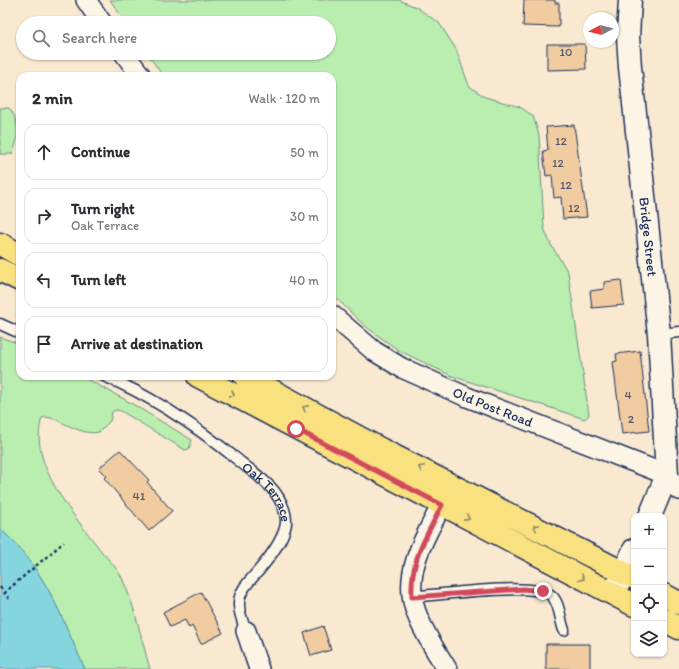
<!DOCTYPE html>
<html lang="en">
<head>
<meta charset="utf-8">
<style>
  :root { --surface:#fff; --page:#f7f7f7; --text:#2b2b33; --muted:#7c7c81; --line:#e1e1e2 }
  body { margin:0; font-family:Itim,sans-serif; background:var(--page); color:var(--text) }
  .controls { position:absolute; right:12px; bottom:12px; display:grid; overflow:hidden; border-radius:8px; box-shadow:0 1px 3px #0004 }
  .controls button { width:36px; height:36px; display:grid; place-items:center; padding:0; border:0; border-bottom:1px solid var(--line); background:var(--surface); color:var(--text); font:20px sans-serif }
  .compass { position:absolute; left:583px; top:12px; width:36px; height:36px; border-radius:50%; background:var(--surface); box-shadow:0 1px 3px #0004; rotate:263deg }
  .stop { position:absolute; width:12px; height:12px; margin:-9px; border:3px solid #d1495b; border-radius:50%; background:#fff }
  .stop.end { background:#d1495b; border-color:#fff; box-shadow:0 1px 4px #0008 }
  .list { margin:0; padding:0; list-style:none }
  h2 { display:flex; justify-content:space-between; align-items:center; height:52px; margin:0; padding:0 16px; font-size:17px }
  h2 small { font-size:13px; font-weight:400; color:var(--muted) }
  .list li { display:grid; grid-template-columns:26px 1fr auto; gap:12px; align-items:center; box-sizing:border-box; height:56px; margin:0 8px 8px; padding:0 8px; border:1px solid var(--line); border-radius:12px }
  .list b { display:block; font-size:15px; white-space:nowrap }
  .list p { margin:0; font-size:13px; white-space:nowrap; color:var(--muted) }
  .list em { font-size:13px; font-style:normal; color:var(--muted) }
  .icon { flex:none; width:22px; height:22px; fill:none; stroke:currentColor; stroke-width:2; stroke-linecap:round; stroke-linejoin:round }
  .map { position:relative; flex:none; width:679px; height:669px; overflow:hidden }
  .search { position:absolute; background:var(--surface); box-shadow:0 1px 3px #0004; left:16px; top:16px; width:320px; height:44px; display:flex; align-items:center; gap:10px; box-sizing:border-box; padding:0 14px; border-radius:22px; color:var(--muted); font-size:15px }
  .panel { position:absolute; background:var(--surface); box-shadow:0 1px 3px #0004; left:16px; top:72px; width:320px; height:308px; border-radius:12px }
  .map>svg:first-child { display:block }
  .green { fill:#b9eeaf; stroke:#6a8e86 }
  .water { fill:#85d5df; stroke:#5b93ab }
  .building { fill:#f0cca0; stroke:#1b2f5e }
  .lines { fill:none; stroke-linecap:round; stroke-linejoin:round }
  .service-casing { stroke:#1b2f5e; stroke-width:13 }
  .minor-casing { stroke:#1b2f5e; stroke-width:22 }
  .tertiary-casing { stroke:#1b2f5e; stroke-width:25 }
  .primary-casing { stroke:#1b2f5e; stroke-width:25 }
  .path { stroke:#1b2f5e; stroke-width:2.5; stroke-dasharray:3 3; stroke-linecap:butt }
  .service { stroke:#fcf5e5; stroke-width:10 }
  .minor { stroke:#fcf5e5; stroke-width:19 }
  .tertiary { stroke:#fcf5e5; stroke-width:22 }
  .primary { stroke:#fae180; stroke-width:22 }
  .oneway { stroke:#8a886f }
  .route { stroke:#d1495b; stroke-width:5 }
  .labels { text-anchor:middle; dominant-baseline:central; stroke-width:3; stroke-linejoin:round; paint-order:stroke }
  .number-label { font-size:12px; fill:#50566e }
  .street-label { font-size:14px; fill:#1b2f5e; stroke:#fcf5e5 }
</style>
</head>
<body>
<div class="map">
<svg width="679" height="669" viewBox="0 0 679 669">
  <rect width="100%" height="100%" fill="#f8e9d0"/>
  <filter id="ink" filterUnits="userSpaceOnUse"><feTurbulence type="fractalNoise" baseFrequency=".025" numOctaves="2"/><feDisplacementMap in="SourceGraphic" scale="8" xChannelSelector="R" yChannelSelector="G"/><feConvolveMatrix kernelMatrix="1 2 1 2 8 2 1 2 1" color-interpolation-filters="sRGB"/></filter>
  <g filter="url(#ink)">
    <!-- green -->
    <path class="green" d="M 110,0 L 399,0 L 416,7 L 439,23 L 456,49 L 469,86 L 485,97 L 520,107 L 533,116 L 539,135 L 544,228 L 551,245 L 568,272 L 589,415 L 585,419 L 452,376 L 398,350 L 365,326 L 332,294 L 332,76 L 163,76 L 147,53 L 329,53 L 329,23 L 126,23 Z
      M 0,108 L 9,108 C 20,120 19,140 12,154 L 0,154 Z
      M 0,337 L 20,344 L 20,376 L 81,376 L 124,399 L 192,440 L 189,449 L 185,450 L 121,411 L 116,410 L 112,412 L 110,421 L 99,432 C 77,437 55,413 42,418 C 27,465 76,517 102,552 C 108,559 116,567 121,576 C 135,605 141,638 150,669 L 85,669 C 60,615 46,569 0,529 Z"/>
    <!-- water -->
    <path class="water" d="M 0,529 C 46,569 60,615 85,669 L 0,669 Z"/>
    <!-- building -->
    <path class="building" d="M 524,0 L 555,0 L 555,3 L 559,3 L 559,27 L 523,26 Z
      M 547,44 L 585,44 L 586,69 L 547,70 Z
      M 574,125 L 587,217 L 563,219 L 561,197 L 554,198 L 552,175 L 546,176 L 543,151 L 548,150 L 546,127 Z
      M 621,280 L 624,305 L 592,308 L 590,291 L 604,289 L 604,282 Z
      M 640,351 L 649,431 L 622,434 L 613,362 L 617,361 L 616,354 Z
      M 120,450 L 149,480 L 147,482 L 172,511 L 149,531 L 104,478 L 107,476 L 99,468 Z
      M 201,592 L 223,633 L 201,644 L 192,626 L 189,628 L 185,620 L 170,627 L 163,612 Z
      M 323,626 L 331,650 L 311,656 L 304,633 Z
      M 546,644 L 590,644 L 590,669 L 546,669 Z"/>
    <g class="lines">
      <defs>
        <g id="service">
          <path d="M 0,324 L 20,333"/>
          <path d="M 659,334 L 679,332"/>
          <path id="s1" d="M 104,376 C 152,396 197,427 238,460 C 250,470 264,479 274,491 C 281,500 289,516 285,528 C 281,543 270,557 260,569 C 252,579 238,590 239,605 C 239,613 243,623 246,631"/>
          <path d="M 412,597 C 436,595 537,581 552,596 C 560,604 560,620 564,630"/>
        </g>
        <g id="minor">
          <path d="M 86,0 L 102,23"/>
          <path d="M 124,53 L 141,76"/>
          <path id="s2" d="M 332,315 L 374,351 L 402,368 L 467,397 L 667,475 L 679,490"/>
          <path d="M 246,631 L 259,669"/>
          <path d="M 447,669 C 436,651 423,632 416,612 C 400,569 431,528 449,491"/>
        </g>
        <g id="tertiary">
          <path id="s3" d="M 630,0 L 628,37 L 630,67 L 659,334 L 667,475 L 650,516"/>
          <path d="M 615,591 L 634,550"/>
        </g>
        <path id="primary" d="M 0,244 L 20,255
          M 0,270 L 20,280
          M 198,376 L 634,605
          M 245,376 L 382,450 L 634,578
          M 664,595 L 679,603
          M 664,620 L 679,628"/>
      </defs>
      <!-- service casing -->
      <use href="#service" class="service-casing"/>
      <!-- minor casing -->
      <use href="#minor" class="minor-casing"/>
      <!-- tertiary casing -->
      <use href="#tertiary" class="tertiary-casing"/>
      <!-- primary casing -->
      <use href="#primary" class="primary-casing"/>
      <!-- path -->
      <path class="path" d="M 0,587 L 9,599
        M 4,593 L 64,542"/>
      <!-- service -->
      <use href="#service" class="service"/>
      <!-- minor -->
      <use href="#minor" class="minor"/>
      <!-- tertiary -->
      <use href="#tertiary" class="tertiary"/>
      <!-- primary -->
      <use href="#primary" class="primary"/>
    </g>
    <!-- one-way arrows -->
    <defs><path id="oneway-chevron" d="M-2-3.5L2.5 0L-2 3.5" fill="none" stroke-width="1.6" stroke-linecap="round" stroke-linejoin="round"/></defs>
    <g class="oneway">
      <use href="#oneway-chevron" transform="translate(232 394) rotate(28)"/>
      <use href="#oneway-chevron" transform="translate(305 408) rotate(-152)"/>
      <use href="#oneway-chevron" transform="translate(421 468) rotate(-154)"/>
      <use href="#oneway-chevron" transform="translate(467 518) rotate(28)"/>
      <use href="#oneway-chevron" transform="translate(536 527) rotate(-153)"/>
      <use href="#oneway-chevron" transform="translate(582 578) rotate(27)"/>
    </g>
  </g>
  <g class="lines" filter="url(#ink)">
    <!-- route -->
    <path class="route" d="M 296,429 L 442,505 C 426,538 410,559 412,597 L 523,589 L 543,591"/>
  </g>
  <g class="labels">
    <!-- number labels -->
    <g class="number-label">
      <text x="566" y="52">10</text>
      <text x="561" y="141">12</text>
      <text x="558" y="163">12</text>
      <text x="566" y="185">12</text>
      <text x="574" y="208">12</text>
      <text x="628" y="395">4</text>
      <text x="631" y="419">2</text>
      <text x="139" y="496">41</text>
    </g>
    <!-- street labels -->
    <g class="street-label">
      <text stroke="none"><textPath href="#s3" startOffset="238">Bridge Street</textPath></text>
      <text stroke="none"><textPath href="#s2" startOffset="187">Old Post Road</textPath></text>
      <text stroke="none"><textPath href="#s1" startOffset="203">Oak Terrace</textPath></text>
    </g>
  </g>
</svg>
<div class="controls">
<button>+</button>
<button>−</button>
<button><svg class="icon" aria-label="locate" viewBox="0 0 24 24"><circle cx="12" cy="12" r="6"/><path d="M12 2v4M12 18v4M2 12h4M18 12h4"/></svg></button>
<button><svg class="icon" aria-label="layers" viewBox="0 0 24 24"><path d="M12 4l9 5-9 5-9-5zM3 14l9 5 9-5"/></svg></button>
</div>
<svg class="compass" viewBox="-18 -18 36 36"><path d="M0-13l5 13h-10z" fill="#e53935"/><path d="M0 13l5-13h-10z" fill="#7c7c81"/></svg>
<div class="stop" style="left:296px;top:429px"></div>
<div class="stop end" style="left:543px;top:591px"></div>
<div class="search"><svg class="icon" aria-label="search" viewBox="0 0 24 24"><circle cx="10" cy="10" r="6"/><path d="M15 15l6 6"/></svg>Search here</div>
<section class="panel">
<h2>2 min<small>Walk · 120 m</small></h2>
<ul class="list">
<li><svg class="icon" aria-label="ahead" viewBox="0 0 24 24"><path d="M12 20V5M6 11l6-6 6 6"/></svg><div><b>Continue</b></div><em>50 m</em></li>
<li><svg class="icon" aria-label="right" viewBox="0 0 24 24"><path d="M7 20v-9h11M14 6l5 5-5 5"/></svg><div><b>Turn right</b><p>Oak Terrace</p></div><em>30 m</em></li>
<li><svg class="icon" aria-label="left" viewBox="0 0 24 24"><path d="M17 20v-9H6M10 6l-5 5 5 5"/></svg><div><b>Turn left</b></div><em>40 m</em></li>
<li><svg class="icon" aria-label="arrive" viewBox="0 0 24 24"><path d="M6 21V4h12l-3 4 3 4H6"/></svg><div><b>Arrive at destination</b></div></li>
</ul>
</section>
</div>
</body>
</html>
